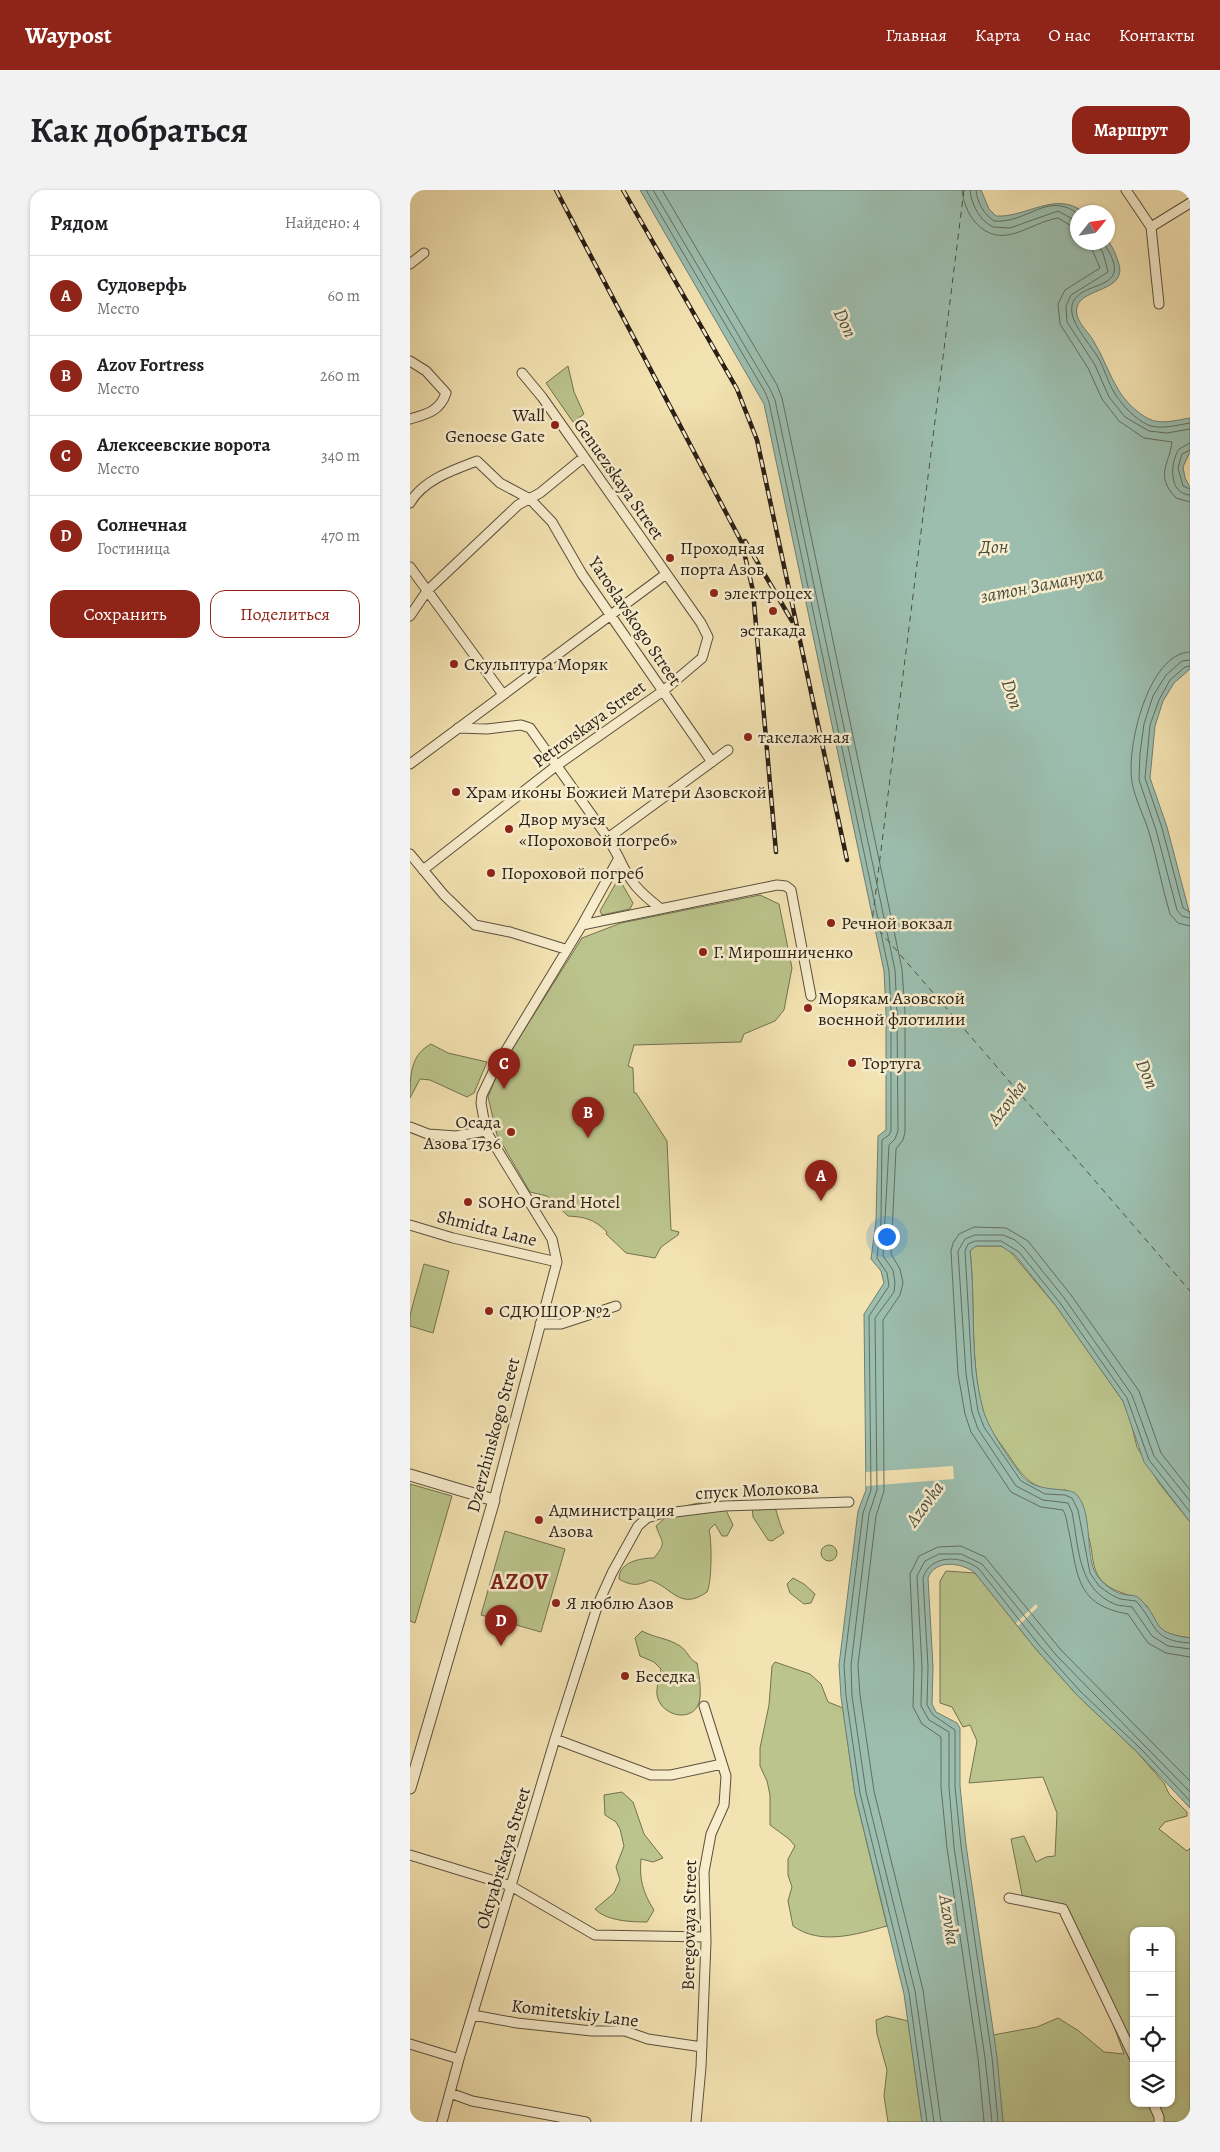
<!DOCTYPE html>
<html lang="ru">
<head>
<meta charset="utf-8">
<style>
  :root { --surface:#fff; --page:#f2f2f2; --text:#202124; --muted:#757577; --line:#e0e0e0; --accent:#8f2418 }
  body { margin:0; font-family:Alegreya,serif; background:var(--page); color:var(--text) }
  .controls { position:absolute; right:15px; bottom:15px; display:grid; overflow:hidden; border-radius:10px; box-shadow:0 1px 4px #0004 }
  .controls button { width:45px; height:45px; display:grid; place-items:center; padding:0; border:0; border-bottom:1px solid var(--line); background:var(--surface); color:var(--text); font:25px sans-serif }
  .compass { position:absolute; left:660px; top:15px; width:45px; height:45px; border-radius:50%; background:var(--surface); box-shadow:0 1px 4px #0004; rotate:60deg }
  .you { position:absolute; left:476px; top:1046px; width:18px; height:18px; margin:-12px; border:4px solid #fff; border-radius:50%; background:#1a73e8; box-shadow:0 0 0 8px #1a73e833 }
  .badge { display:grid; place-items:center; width:32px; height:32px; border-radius:50%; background:var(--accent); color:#fff; font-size:16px; font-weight:700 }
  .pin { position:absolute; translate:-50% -41px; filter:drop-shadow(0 1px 2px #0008) }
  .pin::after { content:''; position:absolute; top:26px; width:18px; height:15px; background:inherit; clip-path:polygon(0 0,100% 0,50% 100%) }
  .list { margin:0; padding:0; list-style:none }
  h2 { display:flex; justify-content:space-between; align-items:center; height:65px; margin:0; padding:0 20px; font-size:21px }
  h2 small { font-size:16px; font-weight:400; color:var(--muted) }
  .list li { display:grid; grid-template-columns:32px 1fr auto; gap:15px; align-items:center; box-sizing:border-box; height:80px; padding:0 20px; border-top:1px solid var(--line) }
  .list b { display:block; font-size:19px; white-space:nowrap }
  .list p { margin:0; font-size:16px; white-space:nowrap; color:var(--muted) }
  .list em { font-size:16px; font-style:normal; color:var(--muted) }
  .actions { display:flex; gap:10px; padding:15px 20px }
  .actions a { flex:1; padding:11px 0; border:1px solid var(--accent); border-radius:15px; text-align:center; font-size:18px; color:var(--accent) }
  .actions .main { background:var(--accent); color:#fff }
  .icon { flex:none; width:28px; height:28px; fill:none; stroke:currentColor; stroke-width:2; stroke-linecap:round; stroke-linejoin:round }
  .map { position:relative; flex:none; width:780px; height:1932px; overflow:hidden; border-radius:15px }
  header { display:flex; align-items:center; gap:30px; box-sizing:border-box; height:70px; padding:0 25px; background:var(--accent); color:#fff }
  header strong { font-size:24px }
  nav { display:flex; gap:28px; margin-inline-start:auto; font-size:18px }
  .intro { display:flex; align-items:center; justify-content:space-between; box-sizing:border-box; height:120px; padding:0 30px }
  h1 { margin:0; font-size:35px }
  .button { padding:12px 22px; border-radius:15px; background:var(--accent); color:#fff; font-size:18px; font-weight:700 }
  main { display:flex; gap:30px; padding:0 30px }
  aside { flex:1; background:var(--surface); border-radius:15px; box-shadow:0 1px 4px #0004 }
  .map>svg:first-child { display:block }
  .green { fill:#bbc48c; stroke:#727251; fill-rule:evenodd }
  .water { fill:#9cbeaf; stroke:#6e7e72 }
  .pier { fill:#f4e3b2 }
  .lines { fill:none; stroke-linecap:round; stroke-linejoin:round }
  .shore { stroke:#626e62; stroke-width:1 }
  .ferry { stroke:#4b4f44; stroke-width:1; stroke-dasharray:6 5; stroke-linecap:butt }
  .minor-casing { stroke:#5b503d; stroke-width:11 }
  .tertiary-casing { stroke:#5b503d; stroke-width:13 }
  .minor { stroke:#f8edcd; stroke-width:9 }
  .tertiary { stroke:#f8edcd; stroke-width:11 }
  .rail-casing { stroke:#281f16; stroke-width:4.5 }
  .rail { stroke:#f8edcd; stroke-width:2.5; stroke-dasharray:8; stroke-linecap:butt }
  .poi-dot { fill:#8f2418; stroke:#f8edcd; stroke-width:2 }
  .labels { text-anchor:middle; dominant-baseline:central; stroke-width:5; stroke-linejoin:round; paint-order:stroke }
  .poi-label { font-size:18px; fill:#281f16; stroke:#f8edcd; text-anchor:start }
  .street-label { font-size:18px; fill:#281f16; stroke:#f8edcd }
  .water-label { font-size:19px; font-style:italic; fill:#4b4f44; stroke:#f8edcd }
  .district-label { font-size:22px; font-weight:bold; letter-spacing:1px; fill:#7a1f14; stroke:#f8edcd }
</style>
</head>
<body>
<header>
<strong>Waypost</strong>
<nav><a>Главная</a><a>Карта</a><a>О нас</a><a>Контакты</a></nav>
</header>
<div class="intro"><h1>Как добраться</h1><a class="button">Маршрут</a></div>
<main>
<aside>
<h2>Рядом<small>Найдено: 4</small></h2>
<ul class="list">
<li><span class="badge">A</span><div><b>Судоверфь</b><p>Место</p></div><em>60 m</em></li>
<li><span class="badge">B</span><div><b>Azov Fortress</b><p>Место</p></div><em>260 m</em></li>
<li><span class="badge">C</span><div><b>Алексеевские ворота</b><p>Место</p></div><em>340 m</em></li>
<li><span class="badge">D</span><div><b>Солнечная</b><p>Гостиница</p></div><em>470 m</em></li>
</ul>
<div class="actions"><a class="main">Сохранить</a><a>Поделиться</a></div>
</aside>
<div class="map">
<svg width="780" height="1932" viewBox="0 0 780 1932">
  <rect width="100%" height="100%" fill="#f4e3b2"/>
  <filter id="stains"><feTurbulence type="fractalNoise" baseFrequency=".004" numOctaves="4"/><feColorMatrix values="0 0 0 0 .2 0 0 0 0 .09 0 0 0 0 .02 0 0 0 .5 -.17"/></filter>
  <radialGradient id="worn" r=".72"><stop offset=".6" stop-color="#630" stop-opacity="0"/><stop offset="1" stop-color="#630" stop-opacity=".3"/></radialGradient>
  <!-- green -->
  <path class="green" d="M 158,176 L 164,202 L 174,224 L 163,232 L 136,193 Z
    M 211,692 L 223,713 L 220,719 L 192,725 L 190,721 L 206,693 Z
    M 350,705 L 369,714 L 382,778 L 374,820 L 365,831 L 334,844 L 331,852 L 224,855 L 218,876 L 223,878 L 224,903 L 226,903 L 257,951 L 261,1040 L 269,1042 L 268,1045 L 251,1057 L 245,1068 L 216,1063 L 196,1044 L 197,1042 C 184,1029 175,1027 158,1026 L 137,1006 L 120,1002 L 87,945 L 78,907 L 89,880 L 172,748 L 211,733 Z
    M 21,854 L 38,863 L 77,872 L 64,903 L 57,907 L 20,890 L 10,889 L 0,908 C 0,887 0,865 21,854 Z
    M 566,1056 L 591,1056 L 599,1060 L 646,1116 L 713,1211 L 720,1228 L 727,1257 L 749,1293 L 780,1332 L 780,1448 C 769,1446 756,1446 748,1436 C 743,1431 741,1422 737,1416 C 725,1403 706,1405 693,1392 C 680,1379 684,1362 678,1345 C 673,1330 664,1315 656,1300 C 625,1302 615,1290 599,1266 C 592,1255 583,1245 578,1234 C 558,1191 566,1109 560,1060 Z
    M 14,1074 L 39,1081 L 23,1143 L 0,1136 L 0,1125 Z
    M 0,1294 L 42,1306 L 5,1433 L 0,1431 Z
    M 362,1312 C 368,1321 368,1332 374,1343 L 362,1351 L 358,1350 L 343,1327 L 342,1316 Z
    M 289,1313 L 314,1316 L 323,1335 L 317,1346 L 312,1346 L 305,1334 L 299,1340 C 302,1350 302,1392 297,1402 C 270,1421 263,1398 240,1390 C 228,1396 221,1396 209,1389 C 209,1372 230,1368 244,1368 C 257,1352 252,1353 246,1336 C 260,1323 270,1316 289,1313 Z
    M 95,1341 L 155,1359 L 131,1442 L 71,1425 Z
    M411 1363a8 8 0 1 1 16 0a8 8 0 1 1-16 0Z
    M 536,1381 L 565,1383 L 625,1458 L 667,1505 L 727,1562 L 754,1593 L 759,1604 L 777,1622 L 777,1626 L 755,1632 L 749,1639 L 777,1661 L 780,1658 L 780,1932 L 593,1932 L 583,1845 L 627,1837 L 648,1828 L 669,1841 L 694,1862 L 714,1864 L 702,1831 L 649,1716 L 613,1709 L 601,1649 L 614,1646 L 626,1672 L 636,1667 L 645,1666 L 647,1623 L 633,1587 L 559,1593 L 567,1551 L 560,1535 L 553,1537 L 542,1517 L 530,1513 L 530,1391 ZM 724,1741 L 761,1741 L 761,1913 L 724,1913 Z
    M 383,1388 L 394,1394 L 405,1404 L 401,1413 L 394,1414 L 380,1403 L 377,1394 Z
    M 232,1441 C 245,1448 258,1448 270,1456 C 278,1461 279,1470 287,1473 C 289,1483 291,1498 290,1508 C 287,1534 251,1528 247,1505 C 246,1497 250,1487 251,1479 L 244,1472 L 230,1466 L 225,1448 Z
    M 365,1472 L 400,1484 L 411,1494 L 418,1512 L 433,1518 L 445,1604 L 477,1736 C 447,1744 411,1756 383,1736 L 378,1711 L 382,1697 L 378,1685 L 378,1669 L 385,1656 L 379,1649 L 360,1635 L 360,1605 L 357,1591 L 350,1576 L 350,1558 L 359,1515 L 362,1476 Z
    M 212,1602 L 223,1612 L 234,1644 L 253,1668 L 243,1672 L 231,1669 C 229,1689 233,1703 244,1720 L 237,1732 C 221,1732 196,1731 185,1719 L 204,1703 L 210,1690 L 206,1677 L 214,1656 L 210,1639 L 206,1632 L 195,1625 L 194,1605 Z
    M 477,1826 L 498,1831 L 512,1932 L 478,1932 L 474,1906 L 477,1880 L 467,1844 L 466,1830 Z"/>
  <!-- water -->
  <path class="water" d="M 230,0 L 571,0 L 579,19 L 586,26 C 616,28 646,0 673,22 L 668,22 L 668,52 L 698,51 C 703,57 705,63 708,71 C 720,102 672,97 667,117 C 664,130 677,140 683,150 C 693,166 699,185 709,201 C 716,212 727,223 739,229 C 751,235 767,230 780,228 L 780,262 L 773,277 L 775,288 L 780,297 L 780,479 L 764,493 L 753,511 L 745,536 L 740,588 L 757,637 L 780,725 L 780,1332 L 734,1272 L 713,1211 L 646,1116 L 605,1065 L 591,1056 L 566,1056 L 560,1061 C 566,1112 559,1168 573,1219 C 577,1237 601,1272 613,1287 C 629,1304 657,1296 666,1304 C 682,1319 676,1361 684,1380 C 688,1390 702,1402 712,1404 C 719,1406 725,1404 730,1409 C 754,1432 738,1442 780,1448 L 780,1618 L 727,1562 L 667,1505 L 625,1458 L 565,1383 C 551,1372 525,1369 518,1388 L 523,1477 L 522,1514 L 526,1522 L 547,1533 L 550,1538 L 550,1596 L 556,1655 L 587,1867 L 593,1932 L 512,1932 L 494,1804 L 445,1604 L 431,1507 L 429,1475 L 448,1321 L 456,1300 L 454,1124 L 474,1093 L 471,1081 L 461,1069 L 466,1031 L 468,946 L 476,940 L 476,822 L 474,781 L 354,214 Z"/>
  <!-- pier -->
  <path class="pier" d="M 543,1276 L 544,1289 L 456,1296 L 456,1282 Z
    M 626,1414 L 628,1417 L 608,1436 L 606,1433 Z"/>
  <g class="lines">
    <!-- shore -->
    <path class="shore" d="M 236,0 L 355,202 L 359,212 L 479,781 L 481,822 L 481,941 L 479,945 L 472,950 L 471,1031 L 467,1068 L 477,1083 L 479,1096 L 459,1126 L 461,1300 L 453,1323 L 434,1475 L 436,1506 L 450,1603 L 499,1803 L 517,1932
      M 243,0 L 360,199 L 365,210 L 485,780 L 487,822 L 488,941 L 485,949 L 479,955 L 473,1066 L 483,1080 L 485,1093 L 484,1102 L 465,1128 L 467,1300 L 459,1324 L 441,1475 L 442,1506 L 456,1602 L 505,1801 L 524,1932
      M 252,0 L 367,195 L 372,208 L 492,779 L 495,822 L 495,942 L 493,950 L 486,959 L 481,1064 L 490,1079 L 493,1093 L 490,1105 L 473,1130 L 474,1301 L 466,1326 L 448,1475 L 450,1505 L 464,1601 L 513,1800 L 531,1932
      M 552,0 C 553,11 558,24 565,32 C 592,62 618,33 648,28 L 668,40
      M 560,0 C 561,14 570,31 583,37 L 600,38 L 648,21 L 668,32
      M 566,0 C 567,13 574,24 584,31 C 617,34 638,0 668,24
      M 679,52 L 690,78 L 655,100 L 648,114 L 650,134 L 678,178 L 692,209 L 709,231 L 734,248 L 762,252 C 760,273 744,285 766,308 L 780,312
      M 686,52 L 693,63 L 698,82 L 661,105 L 656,116 L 657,132 L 685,175 L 699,207 L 715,227 L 739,241 L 757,243 L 780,239
      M 693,52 C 729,105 670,87 662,115 C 661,120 662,126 664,130 C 670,144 681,156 689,169 C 695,180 698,193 705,204 C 713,216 725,229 738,235 C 751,240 767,235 780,233
      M 780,253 L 769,259 C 760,272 758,304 780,305
      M 780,260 L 772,264 L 768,278 L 773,296 L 780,299
      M 780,462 C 738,463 716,558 722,592 C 725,609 734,626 739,642 C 747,669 752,697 760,724 L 768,733 L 780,736
      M 780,470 L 772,471 L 756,485 L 743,506 L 734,534 L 730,563 L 729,590 L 746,640 L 767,720 L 772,726 L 780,728
      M 780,476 L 775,477 L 760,490 L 749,510 L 740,535 L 735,588 L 752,638 L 773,718 L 780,722
      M 780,1300 L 751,1263 L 729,1201 L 661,1105 L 618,1051 L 596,1038 L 564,1037 L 549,1044 L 543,1053 L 541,1061 L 548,1184 L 555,1224 L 561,1242 L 601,1302 L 631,1317 L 653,1320 C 657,1327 657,1335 659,1342 C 668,1386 666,1415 718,1424 L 738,1453 L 756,1463 L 780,1467
      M 780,1311 L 744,1266 L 722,1205 L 655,1109 L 614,1058 L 605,1050 L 593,1045 L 565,1045 L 555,1049 L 548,1061 L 556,1184 L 562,1222 L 568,1239 L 606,1296 L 633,1310 L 658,1313 L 662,1322 C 669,1357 667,1400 707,1415 C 712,1416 717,1416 722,1417 L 742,1446 L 758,1456 L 780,1459
      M 780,1322 L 739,1270 L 717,1208 L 650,1113 L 609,1062 L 591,1051 L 565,1051 L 558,1054 L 555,1061 L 562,1183 L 568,1221 L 574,1237 L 611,1291 L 635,1304 L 655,1305 L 662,1308 L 668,1320 L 680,1383 L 689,1396 L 700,1404 L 710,1409 L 726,1411 C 747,1434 741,1451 780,1453
      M 574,1932 L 568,1868 L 537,1658 L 531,1597 L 531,1547 L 512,1534 L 503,1517 L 504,1477 L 500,1384 L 509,1366 L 528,1357 L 551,1356 L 575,1367 L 651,1460 L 780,1591
      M 582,1932 L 575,1868 L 544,1657 L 539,1597 L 539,1542 L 519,1530 L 511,1516 L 512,1477 L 507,1386 L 515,1371 L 529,1364 L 551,1364 L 572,1374 L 646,1465 L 780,1602
      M 588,1932 L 582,1867 L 551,1656 L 545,1597 L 545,1540 L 523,1525 L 517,1515 L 518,1477 L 513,1388 C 520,1364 552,1365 569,1379 L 629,1455 L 670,1501 L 731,1559 L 780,1611"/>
    <!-- ferry -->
    <path class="ferry" d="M 554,0 L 462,732 L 780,1101"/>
    <defs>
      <path id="minor" d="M 716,0 L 741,37 L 749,114
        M 741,37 L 780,13
        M 0,74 L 14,63
        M 0,171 L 16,181 L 36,203 C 30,221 17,224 0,229
        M 0,313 C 13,290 43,280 67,271 L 90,293 L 120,309 L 142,332 L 172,384 L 302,572
        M 0,377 L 92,503
        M 0,426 L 17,401 L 108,315 L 130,303 L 174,267
        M 48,538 L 77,539 L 111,535 L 120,538 L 198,648 L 209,668 L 172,735 L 84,880 L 72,905 L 71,913 L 76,941 L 142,1049 L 147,1072 L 84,1310
        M 0,574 L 256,384
        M 198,648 L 318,560
        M 0,664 L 34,705 L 65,735 L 100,742 L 155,759
        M 209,668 C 220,692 229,702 250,718
        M 13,680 L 146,576 L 253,501 L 292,468 L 298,447 L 291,433 L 132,207 L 112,183
        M 172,735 L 367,695 L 376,696 L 381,700 L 401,806
        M 0,937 L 18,944 L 46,946 L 76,941
        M 0,1035 L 43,1048 L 147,1072
        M 130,1134 L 151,1134 L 206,1116
        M 145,1549 L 241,1585 L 261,1585 L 312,1574
        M 0,1665 L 101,1696 L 185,1745 L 296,1747
        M 599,1708 L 653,1719 L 724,1867
        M 63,1825 L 107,1833 L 182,1841 L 215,1841 L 238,1849 L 292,1857
        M 0,1854 L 49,1869
        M 40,1903 L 62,1911 L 176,1932
        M 743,1913 L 749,1927 L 749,1932
        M 32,1932 L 49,1869 L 145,1549 L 188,1414 L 202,1383 L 228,1336 L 237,1328 L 249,1324 L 314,1316 L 439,1312
        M 286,1932 L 291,1877 L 296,1752 L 294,1682 L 301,1644 L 314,1615 L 316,1586 L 294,1516"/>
      <path id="tertiary" d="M 0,1285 L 84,1310 L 0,1598"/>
    </defs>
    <!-- minor casing -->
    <use href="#minor" class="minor-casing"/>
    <!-- tertiary casing -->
    <use href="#tertiary" class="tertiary-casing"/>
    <!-- minor -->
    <use href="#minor" class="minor"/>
    <!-- tertiary -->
    <use href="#tertiary" class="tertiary"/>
    <defs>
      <path id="rail" d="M 146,0 L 332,353 L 343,401 L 366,662
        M 213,0 L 327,199 L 347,250 L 437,670
        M 335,351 L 382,431"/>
    </defs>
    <!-- rail casing -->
    <use href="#rail" class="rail-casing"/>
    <!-- rail -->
    <use href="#rail" class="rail"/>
  </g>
  <!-- markers -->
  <g class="poi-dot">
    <circle cx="145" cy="235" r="5"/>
    <circle cx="260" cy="368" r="5"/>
    <circle cx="304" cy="403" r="5"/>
    <circle cx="363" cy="421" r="5"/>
    <circle cx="44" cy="474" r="5"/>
    <circle cx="338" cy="547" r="5"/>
    <circle cx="46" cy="602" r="5"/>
    <circle cx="99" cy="639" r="5"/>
    <circle cx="81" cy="683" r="5"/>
    <circle cx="421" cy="733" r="5"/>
    <circle cx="293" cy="762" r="5"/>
    <circle cx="398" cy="818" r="5"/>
    <circle cx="442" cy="873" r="5"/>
    <circle cx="101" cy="942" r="5"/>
    <circle cx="58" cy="1012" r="5"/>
    <circle cx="79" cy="1121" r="5"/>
    <circle cx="129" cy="1330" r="5"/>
    <circle cx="146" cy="1413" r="5"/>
    <circle cx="215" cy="1486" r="5"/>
  </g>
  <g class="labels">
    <!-- poi labels -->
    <g class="poi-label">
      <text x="135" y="225" text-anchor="end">Wall<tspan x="135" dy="21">Genoese Gate</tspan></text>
      <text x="270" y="358">Проходная<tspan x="270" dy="21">порта Азов</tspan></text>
      <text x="314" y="403">электроцех</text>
      <text x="363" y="440" text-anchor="middle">эстакада</text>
      <text x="54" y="474">Скульптура Моряк</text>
      <text x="348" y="547">такелажная</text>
      <text x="56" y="602">Храм иконы Божией Матери Азовской</text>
      <text x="109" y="629">Двор музея<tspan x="109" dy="21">«Пороховой погреб»</tspan></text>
      <text x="91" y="683">Пороховой погреб</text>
      <text x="431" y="733">Речной вокзал</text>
      <text x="303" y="762">Г. Мирошниченко</text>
      <text x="408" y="808">Морякам Азовской<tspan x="408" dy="21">военной флотилии</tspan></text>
      <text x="452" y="873">Тортуга</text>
      <text x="91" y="932" text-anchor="end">Осада<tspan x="91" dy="21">Азова 1736</tspan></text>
      <text x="68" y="1012">SOHO Grand Hotel</text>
      <text x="89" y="1121">СДЮШОР №2</text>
      <text x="139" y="1320">Администрация<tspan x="139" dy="21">Азова</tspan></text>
      <text x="156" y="1413">Я люблю Азов</text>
      <text x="225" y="1486">Беседка</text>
    </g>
    <!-- street labels -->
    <g class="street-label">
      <text transform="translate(209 289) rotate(55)">Genuezskaya Street</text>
      <text transform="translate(225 431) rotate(56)">Yaroslavskogo Street</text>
      <text transform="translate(179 534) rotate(-36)">Petrovskaya Street</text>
      <text transform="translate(77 1038) rotate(14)">Shmidta Lane</text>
      <text transform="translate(83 1245) rotate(-75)">Dzerzhinskogo Street</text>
      <text transform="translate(347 1300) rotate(-3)">спуск Молокова</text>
      <text transform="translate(93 1668) rotate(-73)">Oktyabrskaya Street</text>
      <text transform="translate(279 1735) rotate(-89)">Beregovaya Street</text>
      <text transform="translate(165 1823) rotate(7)">Komitetskiy Lane</text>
    </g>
    <!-- water labels -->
    <g class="water-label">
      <text transform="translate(435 133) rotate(65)">Don</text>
      <text x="584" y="357">Дон</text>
      <text transform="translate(632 395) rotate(-11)">затон Замануха</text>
      <text transform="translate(602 504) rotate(71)">Don</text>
      <text transform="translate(737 884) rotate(67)">Don</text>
      <text transform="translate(597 913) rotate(-52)">Azovka</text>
      <text transform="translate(515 1314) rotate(-54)">Azovka</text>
      <text transform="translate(539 1730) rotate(81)">Azovka</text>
    </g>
    <!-- district labels -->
    <g class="district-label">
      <text x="110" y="1392">AZOV</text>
    </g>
  </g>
  <rect width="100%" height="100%" filter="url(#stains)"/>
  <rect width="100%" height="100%" fill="url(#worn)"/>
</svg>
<div class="controls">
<button>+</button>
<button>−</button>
<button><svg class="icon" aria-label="locate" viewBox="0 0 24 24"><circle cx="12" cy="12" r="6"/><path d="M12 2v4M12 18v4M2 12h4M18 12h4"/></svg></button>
<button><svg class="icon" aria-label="layers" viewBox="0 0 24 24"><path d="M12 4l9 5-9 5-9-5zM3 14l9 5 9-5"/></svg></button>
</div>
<svg class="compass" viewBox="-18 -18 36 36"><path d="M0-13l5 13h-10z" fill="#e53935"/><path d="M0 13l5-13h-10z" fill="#757577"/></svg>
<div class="you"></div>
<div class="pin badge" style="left:411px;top:1011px">A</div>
<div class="pin badge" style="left:178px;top:948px">B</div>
<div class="pin badge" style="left:94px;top:899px">C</div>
<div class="pin badge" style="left:91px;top:1456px">D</div>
</div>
</main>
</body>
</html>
